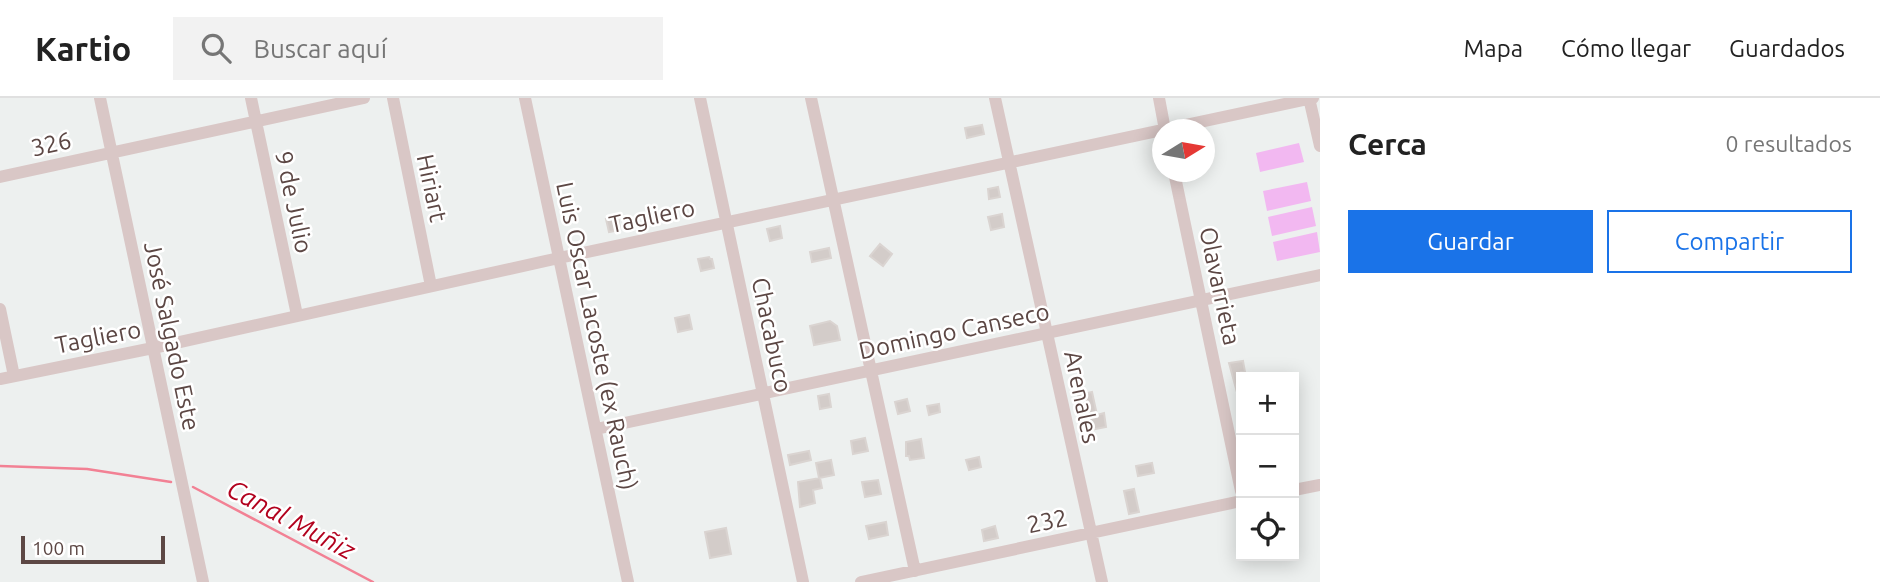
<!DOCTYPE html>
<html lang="es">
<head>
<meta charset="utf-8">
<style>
  :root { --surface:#fff; --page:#f2f2f2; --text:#222; --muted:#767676; --line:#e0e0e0; --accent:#1a73e8 }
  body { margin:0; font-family:Ubuntu,sans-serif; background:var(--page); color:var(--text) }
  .controls { position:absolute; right:21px; bottom:21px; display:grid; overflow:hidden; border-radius:0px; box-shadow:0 4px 18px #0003 }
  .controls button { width:63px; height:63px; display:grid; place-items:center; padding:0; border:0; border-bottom:2px solid var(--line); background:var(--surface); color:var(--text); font:35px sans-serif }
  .compass { position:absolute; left:1152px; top:21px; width:63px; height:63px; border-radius:50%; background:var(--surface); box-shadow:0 4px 18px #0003; rotate:79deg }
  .scale { position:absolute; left:21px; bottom:18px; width:144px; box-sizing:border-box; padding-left:7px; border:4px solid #5c4744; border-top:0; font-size:19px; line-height:24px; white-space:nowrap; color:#5c4744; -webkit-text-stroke:5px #fff; paint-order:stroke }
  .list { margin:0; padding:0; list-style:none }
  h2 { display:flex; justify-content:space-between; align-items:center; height:91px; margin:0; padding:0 28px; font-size:30px }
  h2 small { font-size:23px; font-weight:400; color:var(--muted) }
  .actions { display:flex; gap:14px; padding:21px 28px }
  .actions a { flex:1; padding:16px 0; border:2px solid var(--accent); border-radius:0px; text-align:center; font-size:24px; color:var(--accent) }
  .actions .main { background:var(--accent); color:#fff }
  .icon { flex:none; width:38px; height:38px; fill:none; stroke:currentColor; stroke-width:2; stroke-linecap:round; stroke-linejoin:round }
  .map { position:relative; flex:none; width:1320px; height:484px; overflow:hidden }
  header { display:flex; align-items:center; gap:42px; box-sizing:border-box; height:98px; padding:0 35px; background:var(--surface); border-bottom:2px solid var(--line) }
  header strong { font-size:33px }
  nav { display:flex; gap:38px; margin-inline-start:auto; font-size:24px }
  .search { width:490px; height:63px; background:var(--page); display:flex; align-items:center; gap:18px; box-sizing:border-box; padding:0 24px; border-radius:0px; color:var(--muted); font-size:26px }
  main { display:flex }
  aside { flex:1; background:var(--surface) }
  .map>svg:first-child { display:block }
  .green { fill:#f2b8f1 }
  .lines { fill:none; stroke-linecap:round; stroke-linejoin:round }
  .stream { stroke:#f28194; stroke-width:2.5 }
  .building { fill:#d3ccc9; stroke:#dad4d1; stroke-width:2 }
  .minor { stroke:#d9c7c6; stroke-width:12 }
  .labels { text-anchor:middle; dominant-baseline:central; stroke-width:5; stroke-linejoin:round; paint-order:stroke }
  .street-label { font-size:24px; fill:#5c4744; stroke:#fff }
  .water-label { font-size:26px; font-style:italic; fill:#b2021e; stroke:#fff }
</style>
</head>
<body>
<header>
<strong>Kartio</strong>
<div class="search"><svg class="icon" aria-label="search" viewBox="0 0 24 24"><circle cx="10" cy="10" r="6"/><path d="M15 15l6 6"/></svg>Buscar aquí</div>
<nav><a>Mapa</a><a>Cómo llegar</a><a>Guardados</a></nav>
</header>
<main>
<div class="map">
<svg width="1320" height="484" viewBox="0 0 1320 484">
  <rect width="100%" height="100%" fill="#edf0ef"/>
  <!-- green -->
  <path class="green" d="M 1299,45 L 1304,64 L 1260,74 L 1256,55 Z
    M 1307,84 L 1311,103 L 1267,113 L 1263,93 Z
    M 1312,109 L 1316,128 L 1272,138 L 1268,119 Z
    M 1317,134 L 1320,154 L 1277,163 L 1273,144 Z"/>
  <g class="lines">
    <!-- stream -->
    <path class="stream" d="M 0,368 L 87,371 L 171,384
      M 193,389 L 373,484"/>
  </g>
  <!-- building -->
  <path class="building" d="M 982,27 L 984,36 L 967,40 L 965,30 Z
    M 998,89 L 1000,99 L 989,101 L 988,91 Z
    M 1002,116 L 1004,129 L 991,132 L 988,119 Z
    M 618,119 L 620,132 L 609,134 L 606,121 Z
    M 780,128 L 782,140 L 770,143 L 767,131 Z
    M 880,146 L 892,156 L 883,168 L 870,158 Z
    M 829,150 L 831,160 L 812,164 L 810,154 Z
    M 709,159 L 710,161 L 712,161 L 714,170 L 701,173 L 698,161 Z
    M 689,217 L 692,231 L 678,234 L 675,220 Z
    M 830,223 L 837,228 L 840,242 L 814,247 L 810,228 Z
    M 1243,263 L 1245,274 L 1241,274 L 1241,298 L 1238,298 L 1229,265 Z
    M 1092,294 L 1097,317 L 1104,315 L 1106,329 L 1085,333 L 1078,297 Z
    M 829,296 L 831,309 L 820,311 L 818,298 Z
    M 907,301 L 910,313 L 898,316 L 895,304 Z
    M 939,306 L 940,314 L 929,317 L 927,308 Z
    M 865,340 L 868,353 L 853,356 L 851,343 Z
    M 921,341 L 924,360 L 910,362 L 909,358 L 906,358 L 906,344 Z
    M 809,353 L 811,362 L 790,367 L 788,357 Z
    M 979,359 L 981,369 L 969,372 L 966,362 Z
    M 831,362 L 834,377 L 819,380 L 816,365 Z
    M 1152,365 L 1154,375 L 1138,378 L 1136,368 Z
    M 820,380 L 822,390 L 813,392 L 815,405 L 800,409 L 798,384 Z
    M 878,382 L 881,396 L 865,399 L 862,384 Z
    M 1134,391 L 1139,414 L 1129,416 L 1124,393 Z
    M 886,424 L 888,437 L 869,441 L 866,428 Z
    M 995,428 L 998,440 L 984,443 L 982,432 Z
    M 726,430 L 731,456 L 710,460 L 705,434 Z"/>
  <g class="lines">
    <!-- minor -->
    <path class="minor" d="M 100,0 L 203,484
      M 251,0 L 297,217
      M 393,0 L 431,188
      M 525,0 L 628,484
      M 700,0 L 803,484
      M 811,0 L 915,473
      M 995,0 L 1102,484
      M 1159,0 L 1165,32
      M 1309,0 L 1320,48
      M 1174,74 L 1241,393
      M 0,79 L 364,0
      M 0,211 L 14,278
      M 0,281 L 153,250 L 559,160 L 1313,0
      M 596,331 L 1320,177
      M 1294,392 L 1320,387
      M 861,484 L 1241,403"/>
  </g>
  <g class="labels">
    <!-- street labels -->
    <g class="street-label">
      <text transform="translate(51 46) rotate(-13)">326</text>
      <text transform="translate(432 90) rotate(78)">Hiriart</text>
      <text transform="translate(294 104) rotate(78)">9 de Julio</text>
      <text transform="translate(652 118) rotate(-12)">Tagliero</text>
      <text transform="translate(1220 188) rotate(78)">Olavarrieta</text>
      <text transform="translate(954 233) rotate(-12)">Domingo Canseco</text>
      <text transform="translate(772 237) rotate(78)">Chacabuco</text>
      <text transform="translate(172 238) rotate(78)">José Salgado Este</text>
      <text transform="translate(597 238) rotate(78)">Luis Oscar Lacoste (ex Rauch)</text>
      <text transform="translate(98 239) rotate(-11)">Tagliero</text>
      <text transform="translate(1082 299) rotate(78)">Arenales</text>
      <text transform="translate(1047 423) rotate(-12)">232</text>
    </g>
    <!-- water labels -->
    <g class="water-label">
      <text transform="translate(291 421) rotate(28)">Canal Muñiz</text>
    </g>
  </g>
</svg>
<div class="controls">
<button>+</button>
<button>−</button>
<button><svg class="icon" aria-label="locate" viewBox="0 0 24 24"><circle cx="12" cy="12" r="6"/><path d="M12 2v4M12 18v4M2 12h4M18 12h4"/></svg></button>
</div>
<svg class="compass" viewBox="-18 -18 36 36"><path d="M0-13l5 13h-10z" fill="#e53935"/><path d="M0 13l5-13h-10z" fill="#767676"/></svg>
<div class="scale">100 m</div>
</div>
<aside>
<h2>Cerca<small>0 resultados</small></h2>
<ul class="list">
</ul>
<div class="actions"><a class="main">Guardar</a><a>Compartir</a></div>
</aside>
</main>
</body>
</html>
